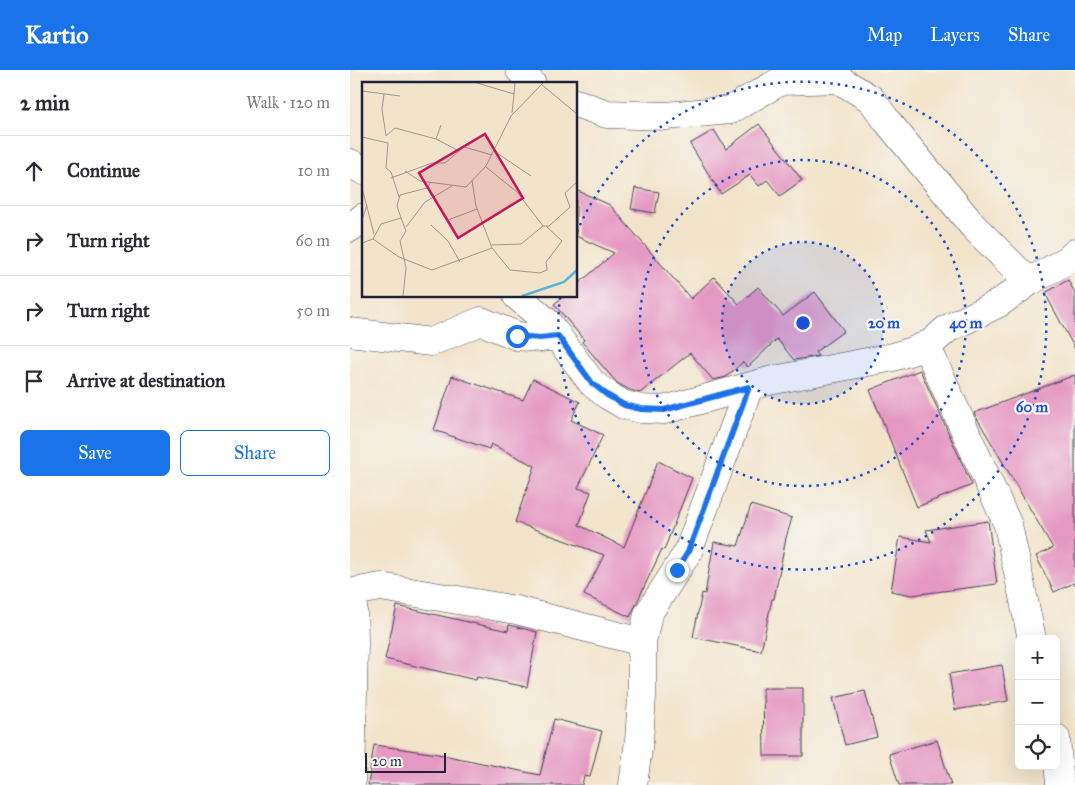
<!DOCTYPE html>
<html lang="en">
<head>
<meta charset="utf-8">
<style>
  :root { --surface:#fff; --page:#f2f2f3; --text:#2b2b33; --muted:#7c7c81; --line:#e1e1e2; --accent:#1a73e8 }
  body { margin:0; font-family:"IM FELL Great Primer",serif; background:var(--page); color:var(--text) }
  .controls { position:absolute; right:15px; bottom:15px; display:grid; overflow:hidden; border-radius:8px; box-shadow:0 5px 20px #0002 }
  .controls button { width:45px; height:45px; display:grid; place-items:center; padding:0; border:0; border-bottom:1px solid var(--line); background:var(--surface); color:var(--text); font:25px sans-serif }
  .scale { position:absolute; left:15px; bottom:12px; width:81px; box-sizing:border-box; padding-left:5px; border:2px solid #22223b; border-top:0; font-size:14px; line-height:18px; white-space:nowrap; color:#22223b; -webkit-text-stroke:4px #f6f6f2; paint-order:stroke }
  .stop { position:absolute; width:15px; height:15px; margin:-11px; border:4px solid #1a73e8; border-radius:50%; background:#fff }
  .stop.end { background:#1a73e8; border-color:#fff; box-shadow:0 1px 5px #0008 }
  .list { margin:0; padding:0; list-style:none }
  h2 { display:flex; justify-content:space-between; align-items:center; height:65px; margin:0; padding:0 20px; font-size:21px }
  h2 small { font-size:16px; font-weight:400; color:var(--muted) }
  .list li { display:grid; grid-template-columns:32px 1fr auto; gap:15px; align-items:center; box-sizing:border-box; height:70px; padding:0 20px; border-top:1px solid var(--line) }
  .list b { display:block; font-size:19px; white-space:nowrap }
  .list em { font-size:16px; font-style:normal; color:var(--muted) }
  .actions { display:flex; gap:10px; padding:15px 20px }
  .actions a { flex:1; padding:11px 0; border:1px solid var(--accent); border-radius:8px; text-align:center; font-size:18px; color:var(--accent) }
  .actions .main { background:var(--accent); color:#fff }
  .icon { flex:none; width:28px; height:28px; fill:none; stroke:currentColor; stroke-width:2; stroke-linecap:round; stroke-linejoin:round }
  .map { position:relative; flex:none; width:725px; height:715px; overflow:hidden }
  header { display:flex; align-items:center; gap:30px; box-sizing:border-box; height:70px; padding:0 25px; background:var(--accent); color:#fff }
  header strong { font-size:24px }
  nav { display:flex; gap:28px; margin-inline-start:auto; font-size:18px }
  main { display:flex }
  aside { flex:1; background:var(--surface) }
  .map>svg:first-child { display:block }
  .building { fill:#e599c2 }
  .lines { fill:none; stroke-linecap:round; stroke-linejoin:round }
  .minor-casing { stroke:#413f51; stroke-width:29 }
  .minor { stroke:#fff; stroke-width:28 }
  .route { stroke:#1a73e8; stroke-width:6 }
  .ring { fill:none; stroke:#1d4ed8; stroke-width:2.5; stroke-dasharray:2.5 5 }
  .inset-river { fill:none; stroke:#56b6d5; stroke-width:2.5 }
  .inset-road { fill:none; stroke:#9f9691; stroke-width:1 }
  .view { fill:#c2185b; fill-opacity:0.15; stroke:#c2185b; stroke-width:2.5 }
  .inset-edge { fill:none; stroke:#22223b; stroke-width:2.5 }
  .centre { fill:#1d4ed8; stroke:#f6f6f2; stroke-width:2.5 }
  .ring-label { font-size:15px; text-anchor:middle; font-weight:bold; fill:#1d4ed8; stroke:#f6f6f2; stroke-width:4.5; stroke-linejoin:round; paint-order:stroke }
</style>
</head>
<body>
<header>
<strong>Kartio</strong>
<nav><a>Map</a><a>Layers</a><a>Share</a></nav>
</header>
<main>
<aside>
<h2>2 min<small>Walk · 120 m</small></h2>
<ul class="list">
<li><svg class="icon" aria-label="ahead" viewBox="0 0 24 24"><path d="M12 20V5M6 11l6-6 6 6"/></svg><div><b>Continue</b></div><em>10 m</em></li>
<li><svg class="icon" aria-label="right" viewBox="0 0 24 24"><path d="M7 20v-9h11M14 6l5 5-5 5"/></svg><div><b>Turn right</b></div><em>60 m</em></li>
<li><svg class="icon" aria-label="right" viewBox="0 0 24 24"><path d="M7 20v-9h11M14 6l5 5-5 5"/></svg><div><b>Turn right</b></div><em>50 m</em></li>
<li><svg class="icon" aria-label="arrive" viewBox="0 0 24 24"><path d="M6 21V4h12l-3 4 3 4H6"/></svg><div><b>Arrive at destination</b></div></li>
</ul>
<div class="actions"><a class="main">Save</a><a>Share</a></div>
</aside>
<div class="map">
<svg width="725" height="715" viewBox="0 0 725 715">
  <rect width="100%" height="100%" fill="#f6f6f2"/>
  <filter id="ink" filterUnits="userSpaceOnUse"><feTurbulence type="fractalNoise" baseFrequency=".02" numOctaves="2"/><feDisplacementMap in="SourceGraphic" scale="10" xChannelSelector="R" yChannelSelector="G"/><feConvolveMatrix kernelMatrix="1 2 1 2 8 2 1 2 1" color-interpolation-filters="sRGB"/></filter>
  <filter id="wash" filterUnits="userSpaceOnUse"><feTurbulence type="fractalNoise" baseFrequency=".0096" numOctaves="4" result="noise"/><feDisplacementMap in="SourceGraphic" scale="20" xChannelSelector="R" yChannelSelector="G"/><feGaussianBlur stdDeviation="1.12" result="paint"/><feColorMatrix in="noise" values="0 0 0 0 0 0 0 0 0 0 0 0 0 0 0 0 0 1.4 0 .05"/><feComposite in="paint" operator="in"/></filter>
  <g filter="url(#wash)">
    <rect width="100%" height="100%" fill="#f2e4cb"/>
    <g id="blocks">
      <!-- building -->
      <path class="building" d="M 409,54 L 452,110 L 430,126 L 417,110 L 409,116 L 400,105 L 371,124 L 340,74 L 364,60 L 376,79 Z
        M 285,118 L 309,122 L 305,143 L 281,139 Z
        M 226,120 L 260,135 L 341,229 L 364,207 L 389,234 L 408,217 L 433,246 L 465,222 L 494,261 L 465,282 L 468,286 L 444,290 L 427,269 L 398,297 L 393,292 L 376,307 L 363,310 L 340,283 L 290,323 L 280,320 L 267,313 L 232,272 L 234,270 L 204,234 L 214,226 L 226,226 L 226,216 L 264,183 L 226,166 Z
        M 718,210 L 725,223 L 725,279 L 695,223 Z
        M 570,300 L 622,415 L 567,437 L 520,320 Z
        M 725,305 L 725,515 L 724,513 L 704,522 L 686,486 L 703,478 L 624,343 Z
        M 102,306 L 173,330 L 183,309 L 230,332 L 221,350 L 253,365 L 228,418 L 241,422 L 229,455 L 274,477 L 308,391 L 342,408 L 314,480 L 312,479 L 280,547 L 234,525 L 254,485 L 165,452 L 185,396 L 141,374 L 139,379 L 84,360 Z
        M 401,435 L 442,448 L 436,468 L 424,529 L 422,529 L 411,581 L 343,567 L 352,523 L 355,524 L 364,472 L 388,476 Z
        M 638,451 L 647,514 L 562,525 L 541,521 L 550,467 L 581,472 L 576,460 Z
        M 47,536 L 158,561 L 159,555 L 187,562 L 177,617 L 127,607 L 126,610 L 35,589 Z
        M 652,595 L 658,631 L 605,640 L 599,604 Z
        M 413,618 L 453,618 L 453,686 L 414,686 Z
        M 515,621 L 527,667 L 495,675 L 483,628 Z
        M 204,649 L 252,661 L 240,707 L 234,706 L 232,715 L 18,715 L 24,675 L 88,684 L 190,705 Z
        M 587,670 L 601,715 L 549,715 L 539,684 Z"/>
    </g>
  </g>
  <g filter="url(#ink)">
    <use href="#blocks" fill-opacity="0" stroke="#413f51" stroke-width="1"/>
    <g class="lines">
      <defs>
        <path id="minor" d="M 170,0 L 182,14
          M 226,33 L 257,44 L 316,46 L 380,40 L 431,11 L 488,9 L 521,29 L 537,51 L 623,156 L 679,212
          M 0,93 L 14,101
          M 0,158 L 14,147
          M 167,226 L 197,252 L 242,313 L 257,325 L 274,335 L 291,339 L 314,340 L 419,311 L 543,287 L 565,280 L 581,273 L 597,259 L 649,233 L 679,212 L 719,189 L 725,183
          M 0,262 L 81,272 L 131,251 L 167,266 L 190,268 L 208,266
          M 576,275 L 658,455 L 682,569
          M 706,668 L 710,715
          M 1,715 L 4,573 L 3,522 L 31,517 L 166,540 L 292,572
          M 283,715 L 289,671 L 292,627 L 292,572 L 298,544 L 338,482 L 399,317"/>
      </defs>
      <!-- minor casing -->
      <use href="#minor" class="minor-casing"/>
      <!-- minor -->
      <use href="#minor" class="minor"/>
    </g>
  </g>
  <g class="lines" filter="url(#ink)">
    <!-- route -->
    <path class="route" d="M 167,266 L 190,268 L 208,266 L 242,313 L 257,325 L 274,335 L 291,339 L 314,340 L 399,317 L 338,482 L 327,500"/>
  </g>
  <!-- distance rings -->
  <circle cx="453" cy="253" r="81" fill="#1d4ed8" fill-opacity=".12"/>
  <g class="ring">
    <circle cx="453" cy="253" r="81"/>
    <circle cx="453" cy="253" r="163"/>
    <path d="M227 162A244 244 0 1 1 210 227"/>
  </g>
  <!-- overview -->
  <g transform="translate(12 12)">
    <rect width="215" height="215" fill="#f2e4cb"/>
    <path class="inset-river" d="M 160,214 L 202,200 L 215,188"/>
    <path class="inset-road" d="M 115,1 L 152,12 L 153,1M 179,2 L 215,32M 0,9 L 38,14M 22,12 L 20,27 L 24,54 L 33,46 L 74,57 L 79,43M 150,31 L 152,12M 0,55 L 26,61 L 24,86 L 29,90 L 37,115M 74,57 L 97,69M 132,69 L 169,94M 124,85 L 155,110 L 181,144 L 187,144 L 208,125 L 203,111 L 215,100M 43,89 L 58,99 L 104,105 L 124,84 L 149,34 L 181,1M 29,96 L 70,81 L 83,81 L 102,65 L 130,73M 0,106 L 12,152M 39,136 L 44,149 L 38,159 L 44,186 L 41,214M 0,138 L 5,123M 69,143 L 86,159 L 98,180M 44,145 L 63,120 L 90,104M 11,157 L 37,175 L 70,188 L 130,166 L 114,124 L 110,98M 97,157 L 86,138 L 115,127M 0,161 L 11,157 L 19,142 L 39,136 L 35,124 L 38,113 L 65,106 L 69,100M 130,163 L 159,162 L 181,144M 130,166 L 148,188 L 178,191 L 185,188 L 184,180 L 200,159 L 184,144"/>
    <path class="view" d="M 123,52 L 161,116 L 96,156 L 57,91 Z"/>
    <rect width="215" height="215" class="inset-edge"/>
  </g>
  <circle cx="453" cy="253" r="8" class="centre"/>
  <g class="ring-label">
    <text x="534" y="258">20 m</text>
    <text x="616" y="258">40 m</text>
    <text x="682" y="342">60 m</text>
  </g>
</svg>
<div class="controls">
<button>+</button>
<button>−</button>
<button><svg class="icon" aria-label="locate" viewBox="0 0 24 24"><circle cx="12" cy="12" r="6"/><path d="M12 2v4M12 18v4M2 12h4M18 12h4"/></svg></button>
</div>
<div class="scale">20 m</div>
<div class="stop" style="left:167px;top:266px"></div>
<div class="stop end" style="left:327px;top:500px"></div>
</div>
</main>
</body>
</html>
